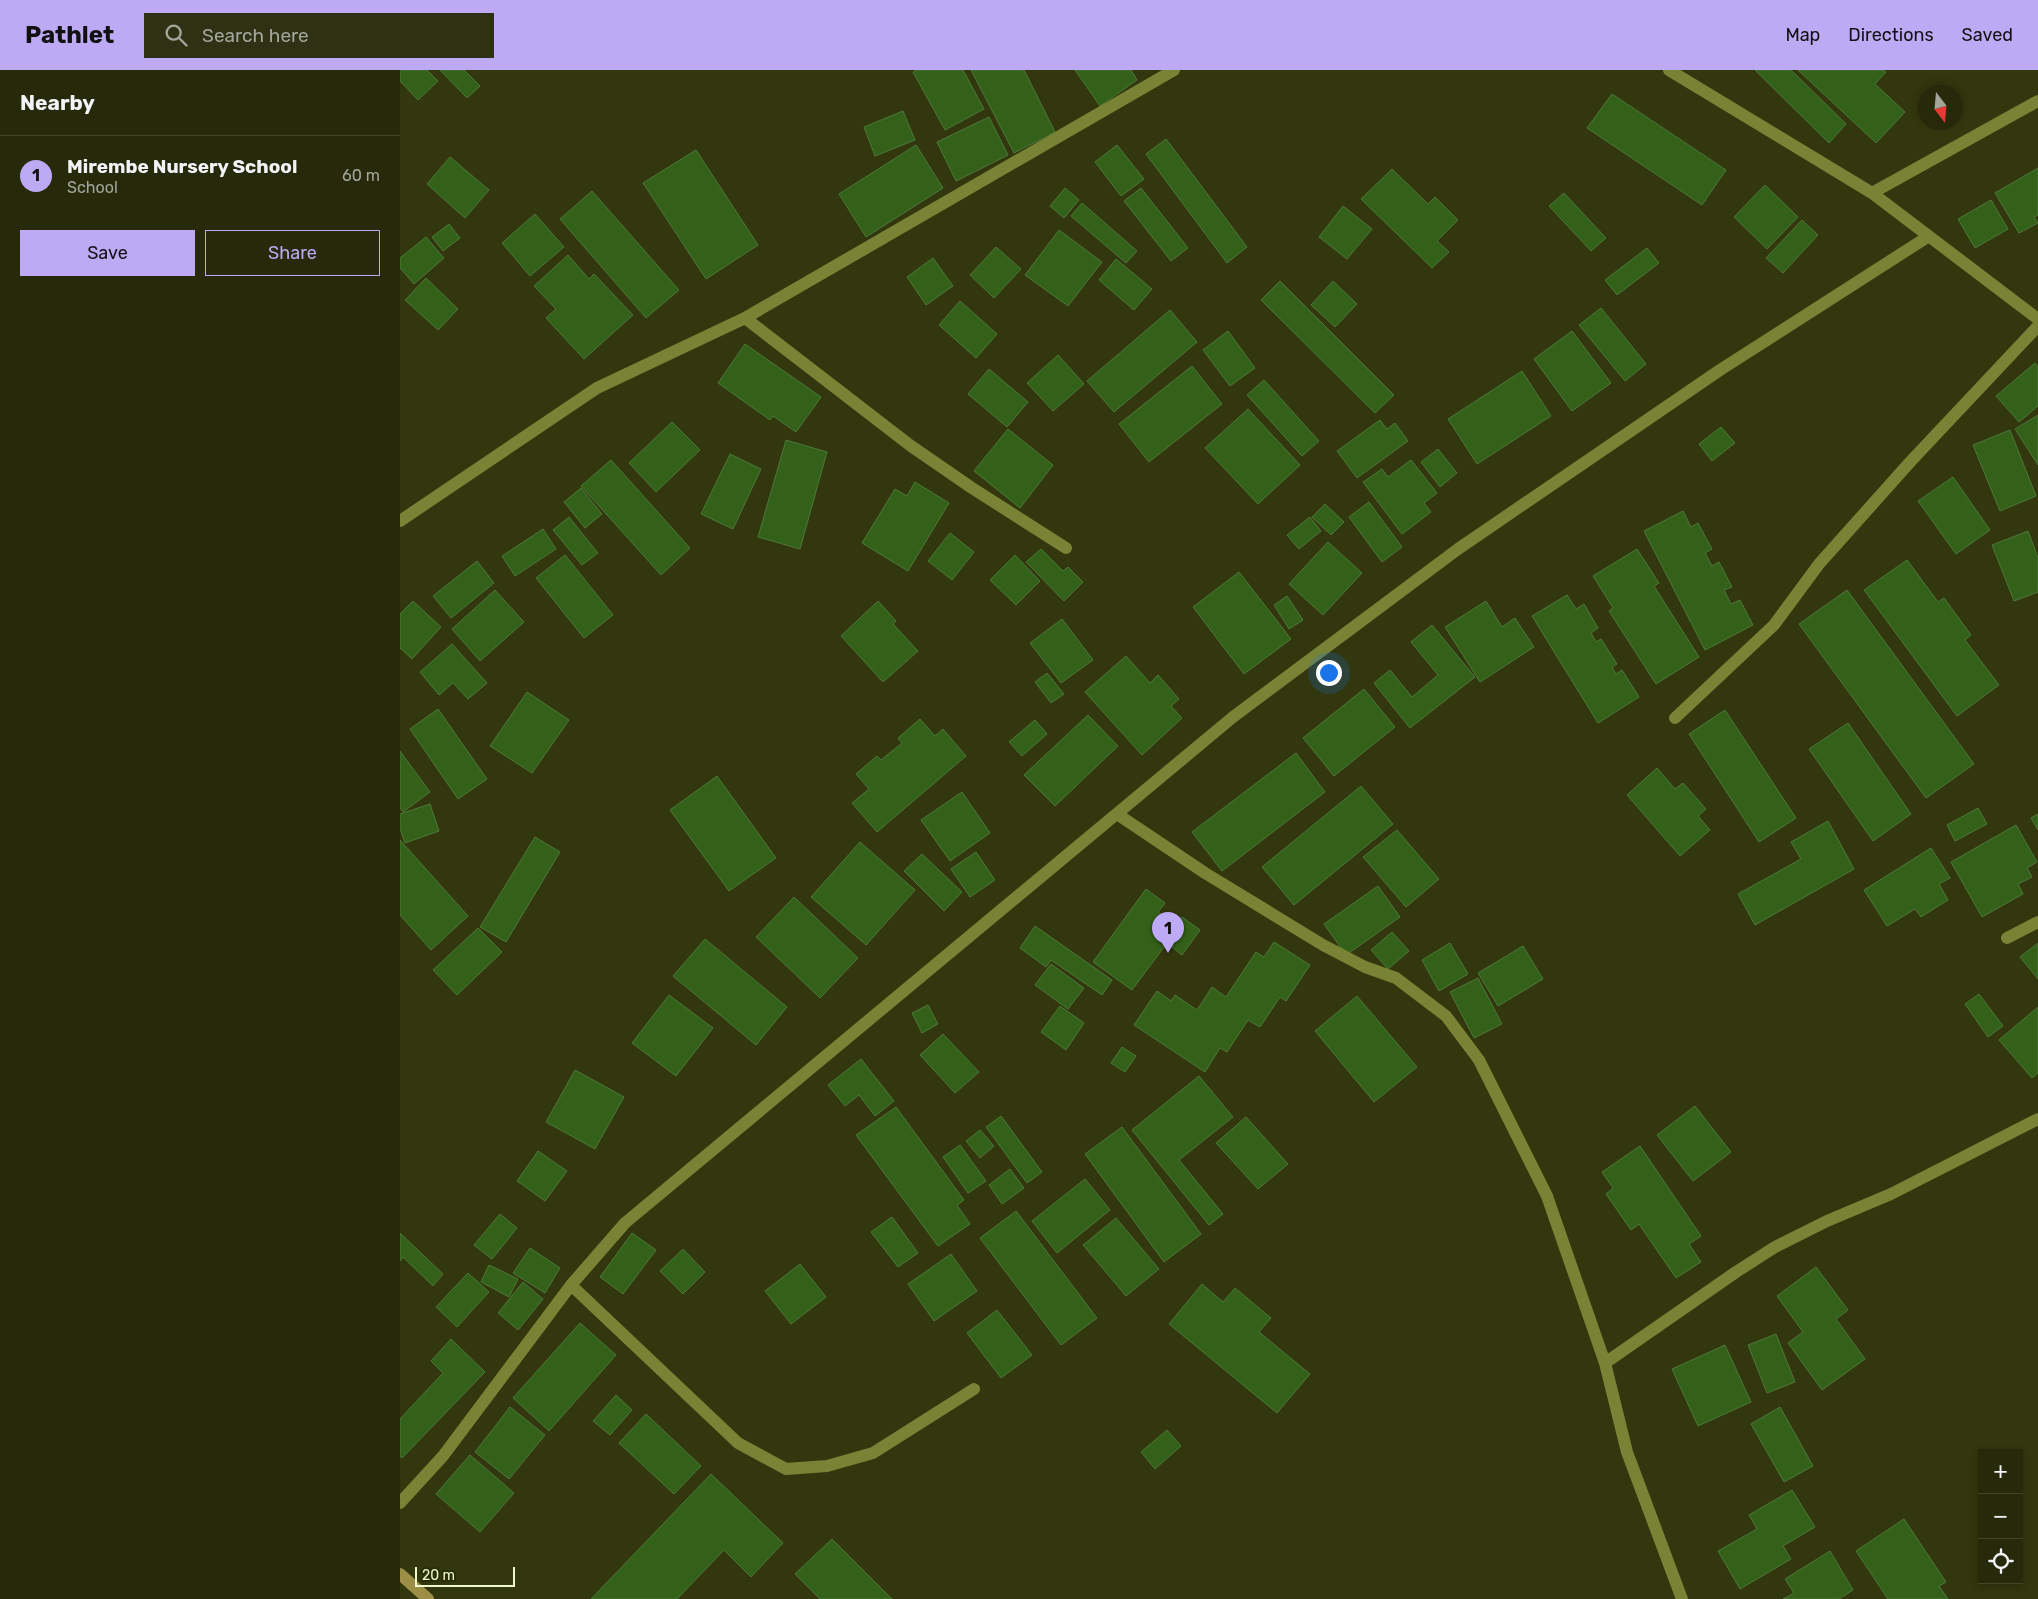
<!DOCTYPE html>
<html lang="en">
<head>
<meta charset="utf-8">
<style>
  :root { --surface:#26290a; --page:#2e3113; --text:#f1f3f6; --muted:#a4a69c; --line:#42452b; --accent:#bea9f5 }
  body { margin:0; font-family:Rubik,sans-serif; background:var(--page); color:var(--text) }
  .controls { position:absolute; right:15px; bottom:15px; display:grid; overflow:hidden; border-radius:0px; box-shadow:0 2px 8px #0003 }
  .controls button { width:45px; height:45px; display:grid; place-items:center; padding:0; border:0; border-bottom:1px solid var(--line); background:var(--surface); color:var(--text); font:25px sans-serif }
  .compass { position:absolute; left:1518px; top:15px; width:45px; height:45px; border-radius:50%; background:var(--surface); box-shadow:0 2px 8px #0003; rotate:164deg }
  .scale { position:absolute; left:15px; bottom:12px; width:100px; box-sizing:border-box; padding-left:5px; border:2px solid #eff6d0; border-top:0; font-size:14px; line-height:18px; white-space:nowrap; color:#eff6d0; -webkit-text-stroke:4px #282d03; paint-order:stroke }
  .you { position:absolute; left:928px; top:602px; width:18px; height:18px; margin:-12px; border:4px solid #fff; border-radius:50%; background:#1a73e8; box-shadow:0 0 0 8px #1a73e833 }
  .badge { display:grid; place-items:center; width:32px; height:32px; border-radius:50%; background:var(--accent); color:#111; font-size:16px; font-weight:700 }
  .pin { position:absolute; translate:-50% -41px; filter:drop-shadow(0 1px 2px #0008) }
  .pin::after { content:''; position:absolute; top:26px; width:18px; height:15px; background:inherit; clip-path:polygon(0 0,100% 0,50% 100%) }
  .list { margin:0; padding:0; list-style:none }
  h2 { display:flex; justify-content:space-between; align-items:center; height:65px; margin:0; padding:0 20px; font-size:21px }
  h2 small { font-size:16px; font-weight:400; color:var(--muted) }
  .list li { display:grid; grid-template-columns:32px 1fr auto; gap:15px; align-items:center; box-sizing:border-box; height:80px; padding:0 20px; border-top:1px solid var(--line) }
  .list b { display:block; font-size:19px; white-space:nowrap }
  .list p { margin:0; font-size:16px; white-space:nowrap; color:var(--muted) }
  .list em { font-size:16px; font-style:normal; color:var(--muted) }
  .actions { display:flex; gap:10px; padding:15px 20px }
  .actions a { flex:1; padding:11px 0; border:1px solid var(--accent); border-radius:0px; text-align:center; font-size:18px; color:var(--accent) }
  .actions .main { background:var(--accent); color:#111 }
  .icon { flex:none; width:28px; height:28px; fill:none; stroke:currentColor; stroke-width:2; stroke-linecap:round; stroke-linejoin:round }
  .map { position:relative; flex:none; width:1638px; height:1529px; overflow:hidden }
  header { display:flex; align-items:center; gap:30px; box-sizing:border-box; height:70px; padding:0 25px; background:var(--accent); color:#111 }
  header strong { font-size:24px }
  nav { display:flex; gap:28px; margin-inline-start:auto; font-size:18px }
  .search { width:350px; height:45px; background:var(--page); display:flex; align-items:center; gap:12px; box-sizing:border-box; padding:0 18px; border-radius:0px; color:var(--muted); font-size:19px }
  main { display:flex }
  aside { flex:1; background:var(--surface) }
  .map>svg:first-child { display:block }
  .building { fill:#336119; stroke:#4e783a }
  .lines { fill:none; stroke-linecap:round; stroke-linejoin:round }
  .street { stroke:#788335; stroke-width:12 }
  .secondary { stroke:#9c8e47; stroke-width:12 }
</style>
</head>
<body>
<header>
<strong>Pathlet</strong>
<div class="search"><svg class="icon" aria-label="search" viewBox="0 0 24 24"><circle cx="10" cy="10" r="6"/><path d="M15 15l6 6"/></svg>Search here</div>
<nav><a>Map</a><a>Directions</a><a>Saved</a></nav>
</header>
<main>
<aside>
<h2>Nearby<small></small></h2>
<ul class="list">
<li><span class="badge">1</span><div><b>Mirembe Nursery School</b><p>School</p></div><em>60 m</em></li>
</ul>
<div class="actions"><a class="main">Save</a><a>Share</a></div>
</aside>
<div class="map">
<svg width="1638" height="1529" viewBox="0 0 1638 1529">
  <rect width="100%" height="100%" fill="#32370e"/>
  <!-- building -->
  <path class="building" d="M 0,0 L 27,0 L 38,11 L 18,30 L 0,11 Z
    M 40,0 L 64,0 L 80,16 L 67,28 Z
    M 517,0 L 563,0 L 584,39 L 545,60 L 513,2 Z
    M 571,0 L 624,0 L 655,62 L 614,83 Z
    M 675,0 L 731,0 L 737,10 L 700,36 Z
    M 1355,0 L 1391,0 L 1446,54 L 1429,73 Z
    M 1398,0 L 1483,0 L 1486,2 L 1475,14 L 1505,42 L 1476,73 Z
    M 1212,24 L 1326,100 L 1302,135 L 1187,58 Z
    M 503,41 L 515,70 L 475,86 L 464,57 Z
    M 589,47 L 608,85 L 556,111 L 537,72 Z
    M 766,69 L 847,177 L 827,193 L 746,84 Z
    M 516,75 L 543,118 L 466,167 L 439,124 Z
    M 717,75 L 744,109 L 721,126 L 695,92 Z
    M 296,80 L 358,175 L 306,209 L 243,113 Z
    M 50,87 L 89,120 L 65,148 L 27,114 Z
    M 1638,98 L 1638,145 L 1634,147 L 1638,153 L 1619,163 L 1595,123 Z
    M 992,99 L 1028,134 L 1035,127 L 1058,150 L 1037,171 L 1049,182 L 1032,198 L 961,129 Z
    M 1365,115 L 1398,147 L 1367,179 L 1334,147 Z
    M 665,118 L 679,130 L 664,148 L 650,136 Z
    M 741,118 L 788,178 L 771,191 L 724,131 Z
    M 192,121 L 279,220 L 246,248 L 160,149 Z
    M 1164,123 L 1206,168 L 1191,181 L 1149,136 Z
    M 1591,130 L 1608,159 L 1575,178 L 1558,149 Z
    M 682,133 L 737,181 L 726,193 L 671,146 Z
    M 943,136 L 972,159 L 947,189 L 919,167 Z
    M 135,144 L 164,177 L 130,206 L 102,173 Z
    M 1402,150 L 1418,165 L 1383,203 L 1366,188 Z
    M 49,154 L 60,168 L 43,181 L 32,167 Z
    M 659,160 L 702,192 L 668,236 L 625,205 Z
    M 26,167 L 44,188 L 14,214 L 0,198 L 0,188 Z
    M 596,177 L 621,199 L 594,228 L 570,205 Z
    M 1247,178 L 1259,193 L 1217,225 L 1205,210 Z
    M 168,185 L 189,209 L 194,204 L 233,245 L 184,289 L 146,248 L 156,239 L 134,216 Z
    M 533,188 L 553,216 L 526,235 L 507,207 Z
    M 716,189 L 752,219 L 734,240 L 699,210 Z
    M 26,208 L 58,239 L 38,260 L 5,230 Z
    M 880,211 L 994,325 L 975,343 L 861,230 Z
    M 933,211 L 957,234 L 935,257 L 911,235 Z
    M 560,231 L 597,264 L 576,288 L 539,255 Z
    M 1201,238 L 1246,294 L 1225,311 L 1179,255 Z
    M 770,240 L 797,272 L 714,342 L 687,311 Z
    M 828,261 L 855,298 L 830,316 L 803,280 Z
    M 1172,261 L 1211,313 L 1172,341 L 1134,289 Z
    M 345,274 L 421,327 L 396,362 L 373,346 L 370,350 L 318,313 Z
    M 658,285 L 684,314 L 653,341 L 627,313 Z
    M 1635,293 L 1638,297 L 1638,336 L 1619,352 L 1596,326 Z
    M 792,296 L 822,334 L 749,392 L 719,354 Z
    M 589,299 L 628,332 L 607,357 L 568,324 Z
    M 1122,301 L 1151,346 L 1077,394 L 1048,349 Z
    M 864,310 L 919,371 L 902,386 L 847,325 Z
    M 848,339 L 900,395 L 858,434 L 805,378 Z
    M 1638,345 L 1638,395 L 1615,359 Z
    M 980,350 L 987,359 L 995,353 L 1008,371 L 957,408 L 937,381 Z
    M 272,352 L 300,380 L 256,422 L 229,393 Z
    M 1321,357 L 1335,373 L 1312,391 L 1299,374 Z
    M 608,359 L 653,395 L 620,438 L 574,401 Z
    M 1610,360 L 1636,426 L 1600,441 L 1573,375 Z
    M 386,370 L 427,382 L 400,479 L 358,467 Z
    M 1038,379 L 1057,403 L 1040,417 L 1021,392 Z
    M 330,384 L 361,399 L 333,459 L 301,444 Z
    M 211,390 L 290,478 L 261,505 L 181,416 Z
    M 1011,390 L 1037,423 L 1024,433 L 1031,442 L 1002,464 L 963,412 L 982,399 L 988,407 Z
    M 1553,407 L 1590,460 L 1556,484 L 1518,431 Z
    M 515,412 L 549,433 L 508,501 L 462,473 L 495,419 L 507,426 Z
    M 181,418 L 202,444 L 185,458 L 164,432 Z
    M 969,432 L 1002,477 L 982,492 L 949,447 Z
    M 925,434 L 944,452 L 931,465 L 912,447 Z
    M 1283,441 L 1291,457 L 1298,453 L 1312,479 L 1305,483 L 1312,496 L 1319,492 L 1332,517 L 1324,520 L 1331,534 L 1340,530 L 1353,555 L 1305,580 L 1244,461 Z
    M 169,447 L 198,483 L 182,495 L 153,460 Z
    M 910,447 L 921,461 L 899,479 L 887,465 Z
    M 143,459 L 156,479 L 115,506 L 102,486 Z
    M 1628,461 L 1638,488 L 1638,522 L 1614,531 L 1592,475 Z
    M 550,463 L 574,482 L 552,510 L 528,491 Z
    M 928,472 L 962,503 L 923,545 L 889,514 Z
    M 641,479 L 663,501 L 668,497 L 683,512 L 664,531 L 626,492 Z
    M 1237,479 L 1259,513 L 1254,516 L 1299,587 L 1256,614 L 1209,541 L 1213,538 L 1193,506 Z
    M 165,485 L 213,545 L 184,568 L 136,508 Z
    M 615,485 L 640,511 L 616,535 L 590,510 Z
    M 1507,490 L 1538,532 L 1544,528 L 1571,565 L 1565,570 L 1599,615 L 1557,646 L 1464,520 Z
    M 77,491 L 94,513 L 51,548 L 33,526 Z
    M 839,502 L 891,569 L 844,604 L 793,537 Z
    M 95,520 L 124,552 L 80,591 L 52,559 Z
    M 1447,520 L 1574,694 L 1526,728 L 1399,554 Z
    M 1167,525 L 1176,539 L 1184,534 L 1198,558 L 1191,563 L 1196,572 L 1201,569 L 1217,594 L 1212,597 L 1216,604 L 1222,600 L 1239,627 L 1198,653 L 1132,546 Z
    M 887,526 L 903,550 L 889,559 L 874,535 Z
    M 13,531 L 41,557 L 12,589 L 0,578 L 0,544 Z
    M 478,531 L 496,551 L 493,554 L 518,581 L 483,612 L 441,566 Z
    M 1086,531 L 1102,557 L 1115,548 L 1134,577 L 1080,612 L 1045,557 Z
    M 662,549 L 693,590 L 661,613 L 630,573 Z
    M 1032,555 L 1075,607 L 1010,658 L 974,613 L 990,600 L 1012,627 L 1038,605 L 1011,572 Z
    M 52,574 L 87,613 L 68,629 L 53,613 L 39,625 L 20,602 Z
    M 726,586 L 750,613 L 758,605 L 779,629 L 771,636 L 782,648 L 742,685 L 685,622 Z
    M 647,603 L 664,624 L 651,633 L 635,612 Z
    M 964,619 L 995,657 L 934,706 L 903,668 Z
    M 127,622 L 169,650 L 132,703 L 90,676 Z
    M 38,639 L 87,709 L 58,729 L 10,659 Z
    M 1325,640 L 1396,748 L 1359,772 L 1289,664 Z
    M 688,645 L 718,676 L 655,736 L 624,705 Z
    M 520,649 L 535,666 L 543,659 L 566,686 L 477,762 L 452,733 L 469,719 L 456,704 L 477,686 L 481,690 L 502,673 L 498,668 Z
    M 635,650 L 647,664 L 622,686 L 609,672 Z
    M 1448,653 L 1511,744 L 1473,771 L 1409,679 Z
    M 0,681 L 30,722 L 3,742 L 0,738 Z
    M 896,683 L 925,722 L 822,801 L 792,762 Z
    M 1257,698 L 1275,719 L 1283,713 L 1306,739 L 1298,746 L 1310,760 L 1280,786 L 1227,725 Z
    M 317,706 L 376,788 L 329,821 L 270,740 Z
    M 961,716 L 993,754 L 894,835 L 862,797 Z
    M 562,722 L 590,763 L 550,791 L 521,750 Z
    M 30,734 L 39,761 L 5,773 L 0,758 L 0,744 Z
    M 1578,738 L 1587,754 L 1555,771 L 1547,755 Z
    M 1638,744 L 1638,760 L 1631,748 Z
    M 1428,751 L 1454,799 L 1355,855 L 1338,824 L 1401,789 L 1391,772 Z
    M 1616,755 L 1637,792 L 1627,798 L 1632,807 L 1618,814 L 1623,824 L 1582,847 L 1551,792 Z
    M 997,760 L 1039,809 L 1006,837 L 963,787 Z
    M 135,767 L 160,782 L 106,872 L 80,857 Z
    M 0,770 L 68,846 L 31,880 L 0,845 Z
    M 460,772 L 515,820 L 466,875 L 411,827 Z
    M 1531,778 L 1550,808 L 1539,814 L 1548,830 L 1521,847 L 1515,839 L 1487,856 L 1464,820 Z
    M 576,782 L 595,810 L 570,827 L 551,799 Z
    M 522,784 L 562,822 L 544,841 L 504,801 Z
    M 978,816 L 1000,847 L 946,885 L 924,854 Z
    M 746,819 L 765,833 L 758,842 L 776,855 L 782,847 L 800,860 L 782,885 L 767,873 L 732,920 L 693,892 Z
    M 394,827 L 458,888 L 420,928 L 356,867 Z
    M 635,856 L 712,910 L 702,925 L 651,890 L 646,897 L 620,878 Z
    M 78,858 L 102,882 L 57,925 L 33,900 Z
    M 992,862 L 1009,881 L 988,899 L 971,880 Z
    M 305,869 L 387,937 L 356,975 L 273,906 Z
    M 874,872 L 910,895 L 886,931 L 880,927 L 860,957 L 848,950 L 827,982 L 820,978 L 805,1002 L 734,955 L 757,921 L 771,931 L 775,925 L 797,940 L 812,917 L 826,927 L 856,882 L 864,887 Z
    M 1050,873 L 1068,904 L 1039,921 L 1022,890 Z
    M 1638,873 L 1638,909 L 1620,887 Z
    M 1123,876 L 1143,909 L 1098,936 L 1078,903 Z
    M 651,894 L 684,918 L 668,939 L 635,915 Z
    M 1078,908 L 1102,954 L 1074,968 L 1050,922 Z
    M 1579,924 L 1603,956 L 1588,967 L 1565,934 Z
    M 269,925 L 313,958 L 276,1006 L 232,973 Z
    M 957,926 L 1017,997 L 974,1032 L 915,961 Z
    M 528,935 L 538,954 L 522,963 L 512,943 Z
    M 660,936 L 684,953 L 666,980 L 641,962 Z
    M 1638,937 L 1638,1003 L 1632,1008 L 1599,970 Z
    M 543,964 L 579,1002 L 555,1023 L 520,985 Z
    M 722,977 L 736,986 L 725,1002 L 711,993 Z
    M 461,989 L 494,1031 L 475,1046 L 459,1025 L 445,1036 L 428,1015 Z
    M 175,1000 L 224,1027 L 195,1079 L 146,1052 Z
    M 799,1006 L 833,1047 L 779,1090 L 823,1144 L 809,1155 L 732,1060 Z
    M 1295,1036 L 1331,1082 L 1293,1111 L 1257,1065 Z
    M 496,1037 L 564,1130 L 557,1135 L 570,1154 L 538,1176 L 456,1065 Z
    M 601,1046 L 642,1102 L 627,1113 L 586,1057 Z
    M 846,1047 L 888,1094 L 858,1119 L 816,1073 Z
    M 722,1057 L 801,1164 L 764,1192 L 685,1084 Z
    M 580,1060 L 594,1076 L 580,1088 L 566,1071 Z
    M 560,1075 L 586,1111 L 568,1123 L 543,1087 Z
    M 1240,1076 L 1301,1166 L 1289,1174 L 1301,1192 L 1276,1208 L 1239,1154 L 1231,1160 L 1206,1124 L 1213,1118 L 1202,1102 Z
    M 138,1081 L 167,1101 L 145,1131 L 117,1111 Z
    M 610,1099 L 624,1118 L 602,1134 L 589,1115 Z
    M 685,1109 L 710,1140 L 657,1183 L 632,1151 Z
    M 616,1141 L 697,1248 L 661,1275 L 580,1168 Z
    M 100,1144 L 117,1158 L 92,1189 L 74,1175 Z
    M 492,1147 L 518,1183 L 498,1197 L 471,1162 Z
    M 716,1148 L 759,1199 L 726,1226 L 683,1175 Z
    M 0,1163 L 43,1204 L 33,1216 L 3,1187 L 0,1191 Z
    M 232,1163 L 256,1180 L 223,1224 L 200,1207 Z
    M 130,1178 L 160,1198 L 145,1223 L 113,1203 Z
    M 283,1179 L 305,1202 L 283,1224 L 260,1201 Z
    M 551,1184 L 577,1221 L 534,1251 L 508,1214 Z
    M 400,1194 L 426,1227 L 391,1254 L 365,1221 Z
    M 89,1195 L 118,1209 L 109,1227 L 81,1212 Z
    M 1416,1197 L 1448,1240 L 1436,1249 L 1465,1289 L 1422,1320 L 1388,1273 L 1403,1262 L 1377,1226 Z
    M 68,1203 L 89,1222 L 57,1257 L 36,1237 Z
    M 123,1212 L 143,1229 L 118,1260 L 98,1243 Z
    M 802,1214 L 823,1232 L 835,1218 L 871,1248 L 859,1262 L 910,1304 L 877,1343 L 769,1254 Z
    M 597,1240 L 632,1285 L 601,1308 L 567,1263 Z
    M 180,1253 L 216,1285 L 149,1361 L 113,1328 Z
    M 1376,1264 L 1395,1312 L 1367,1323 L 1348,1275 Z
    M 51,1269 L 85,1302 L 2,1388 L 0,1386 L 0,1349 L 43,1303 L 31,1291 Z
    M 1325,1275 L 1351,1332 L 1298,1356 L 1272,1299 Z
    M 216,1325 L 232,1340 L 210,1365 L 193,1351 Z
    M 110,1337 L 145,1365 L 109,1409 L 75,1382 Z
    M 1380,1337 L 1413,1396 L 1384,1412 L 1351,1354 Z
    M 246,1344 L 301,1396 L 274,1424 L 219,1373 Z
    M 767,1360 L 781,1376 L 755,1399 L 741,1382 Z
    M 70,1385 L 114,1423 L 80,1462 L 36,1424 Z
    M 311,1404 L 383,1473 L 351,1507 L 324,1480 L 277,1529 L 191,1529 Z
    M 1392,1420 L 1415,1457 L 1383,1476 L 1391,1489 L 1340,1519 L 1318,1481 L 1357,1459 L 1349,1445 Z
    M 1504,1449 L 1546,1512 L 1539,1516 L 1548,1529 L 1488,1529 L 1456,1481 Z
    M 432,1469 L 492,1529 L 420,1529 L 395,1504 Z
    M 1430,1481 L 1453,1520 L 1439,1529 L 1383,1529 L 1394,1523 L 1385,1509 Z"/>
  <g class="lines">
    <!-- street -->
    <path class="street" d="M 1269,0 L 1472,123 L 1638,249
      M 1472,123 L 1638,31
      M 345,248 L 511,376 L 572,418 L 666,478
      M 0,451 L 197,318 L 345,248 L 774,0
      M 1275,648 L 1374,555 L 1419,494 L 1511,391 L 1638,256
      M 717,744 L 805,803 L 923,875 L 965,897 L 996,908 L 1046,946 L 1079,990 L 1147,1126 L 1205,1293 L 1227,1382 L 1282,1529
      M 1607,868 L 1638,852
      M 171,1215 L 338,1373 L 386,1399 L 427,1396 L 473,1383 L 574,1319
      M 1205,1293 L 1336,1202 L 1375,1177 L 1427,1151 L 1491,1124 L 1638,1049
      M 0,1433 L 43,1386 L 171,1215 L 225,1153 L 833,647 L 1058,479 L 1320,300 L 1529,166"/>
    <!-- secondary -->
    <path class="secondary" d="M 0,1504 L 28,1529"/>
  </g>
</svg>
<div class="controls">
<button>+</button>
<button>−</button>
<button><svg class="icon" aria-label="locate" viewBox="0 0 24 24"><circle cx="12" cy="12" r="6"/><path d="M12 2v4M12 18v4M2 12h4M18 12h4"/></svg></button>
</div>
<svg class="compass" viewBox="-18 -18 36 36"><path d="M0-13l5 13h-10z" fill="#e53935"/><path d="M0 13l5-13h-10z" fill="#a4a69c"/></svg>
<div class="scale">20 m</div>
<div class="you"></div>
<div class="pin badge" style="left:768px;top:883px">1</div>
</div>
</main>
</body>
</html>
